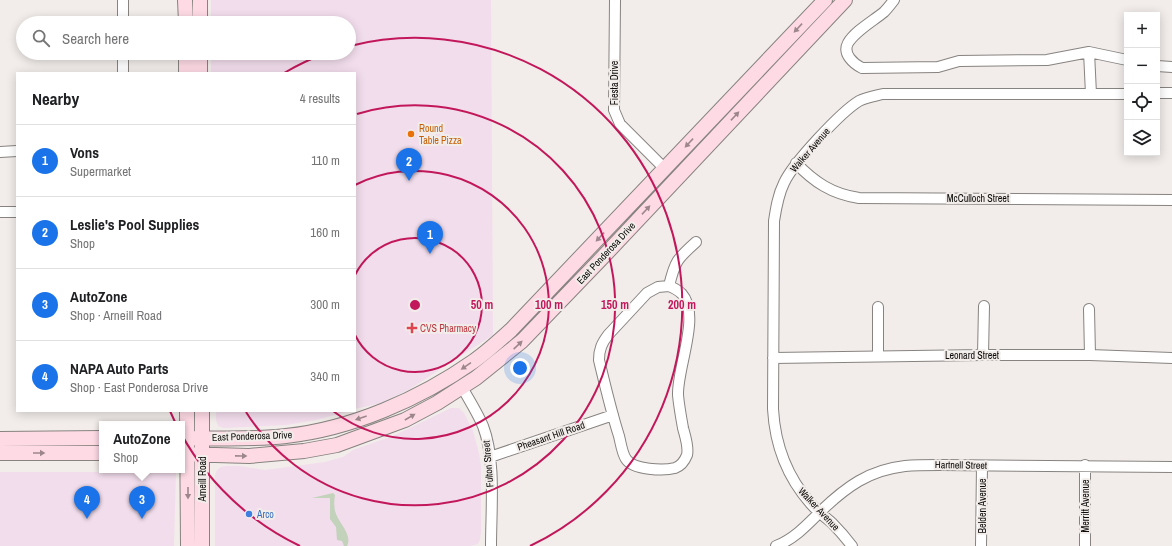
<!DOCTYPE html>
<html lang="en">
<head>
<meta charset="utf-8">
<style>
  :root { --surface:#fff; --page:#f2f2f2; --text:#202124; --muted:#757577; --line:#e0e0e0; --accent:#1a73e8 }
  body { margin:0; font-family:"Archivo Narrow",sans-serif; background:var(--page); color:var(--text) }
  .controls { position:absolute; right:12px; top:12px; display:grid; overflow:hidden; border-radius:0px; box-shadow:0 2px 10px #0003 }
  .controls button { width:36px; height:36px; display:grid; place-items:center; padding:0; border:0; border-bottom:1px solid var(--line); background:var(--surface); color:var(--text); font:20px sans-serif }
  .you { position:absolute; left:520px; top:368px; width:14px; height:14px; margin:-10px; border:3px solid #fff; border-radius:50%; background:#1a73e8; box-shadow:0 0 0 6px #1a73e833 }
  .badge { display:grid; place-items:center; width:26px; height:26px; border-radius:50%; background:var(--accent); color:#fff; font-size:13px; font-weight:700 }
  .pin { position:absolute; translate:-50% -33px; filter:drop-shadow(0 1px 2px #0008) }
  .pin::after { content:''; position:absolute; top:21px; width:14px; height:12px; background:inherit; clip-path:polygon(0 0,100% 0,50% 100%) }
  .popup { position:absolute; left:99px; top:421px; width:86px; height:52px; box-sizing:border-box; display:grid; place-content:center; border-radius:0px; background:var(--surface); filter:drop-shadow(0 1px 3px #0005); font-size:13px; white-space:nowrap; color:var(--muted) }
  .popup b { font-size:15px; color:var(--text) }
  .popup::after { content:''; position:absolute; left:50%; top:100%; margin-left:-8px; border:8px solid transparent; border-top-color:var(--surface) }
  .list { margin:0; padding:0; list-style:none }
  h2 { display:flex; justify-content:space-between; align-items:center; height:52px; margin:0; padding:0 16px; font-size:17px }
  h2 small { font-size:13px; font-weight:400; color:var(--muted) }
  .list li { display:grid; grid-template-columns:26px 1fr auto; gap:12px; align-items:center; box-sizing:border-box; height:72px; padding:0 16px; border-top:1px solid var(--line) }
  .list b { display:block; font-size:15px; white-space:nowrap }
  .list p { margin:0; font-size:13px; white-space:nowrap; color:var(--muted) }
  .list em { font-size:13px; font-style:normal; color:var(--muted) }
  .icon { flex:none; width:22px; height:22px; fill:none; stroke:currentColor; stroke-width:2; stroke-linecap:round; stroke-linejoin:round }
  .map { position:relative; flex:none; width:1172px; height:546px; overflow:hidden }
  .search { position:absolute; background:var(--surface); box-shadow:0 2px 10px #0003; left:16px; top:16px; width:340px; height:44px; display:flex; align-items:center; gap:10px; box-sizing:border-box; padding:0 14px; border-radius:22px; color:var(--muted); font-size:15px }
  .panel { position:absolute; background:var(--surface); box-shadow:0 2px 10px #0003; left:16px; top:72px; width:340px; height:340px; border-radius:0px }
  .map>svg:first-child { display:block }
  .commercial { fill:#f2ddec }
  .green { fill:#c2d2bb }
  .lines { fill:none; stroke-linecap:round; stroke-linejoin:round }
  .street-casing { stroke:#878380; stroke-width:12 }
  .secondary-casing { stroke:#878380; stroke-width:16 }
  .street { stroke:#fff; stroke-width:10 }
  .secondary { stroke:#fedae5; stroke-width:14 }
  .oneway { fill:#9d878d }
  .ring { fill:none; stroke:#c2185b; stroke-width:2 }
  .food-dot { fill:#e8710a; stroke:#f2edea; stroke-width:1.5 }
  .health-dot { fill:#e0444e; stroke:#f2edea; stroke-width:1.5 }
  .shop-dot { fill:#3f7fe0; stroke:#f2edea; stroke-width:1.5 }
  .labels { text-anchor:middle; dominant-baseline:central; stroke-width:4; stroke-linejoin:round; paint-order:stroke }
  .street-label { font-size:10px; fill:#0c0b0a; stroke:#f2edea }
  .food-label { font-size:10px; fill:#c56008; stroke:#f2edea; text-anchor:start }
  .health-label { font-size:10px; fill:#be3a42; stroke:#f2edea; text-anchor:start }
  .shop-label { font-size:10px; fill:#366cbe; stroke:#f2edea; text-anchor:start }
  .centre { fill:#c2185b; stroke:#f2edea; stroke-width:2 }
  .ring-label { font-size:12px; text-anchor:middle; font-weight:bold; fill:#c2185b; stroke:#f2edea; stroke-width:4; stroke-linejoin:round; paint-order:stroke }
</style>
</head>
<body>
<div class="map">
<svg width="1172" height="546" viewBox="0 0 1172 546">
  <rect width="100%" height="100%" fill="#f2edea"/>
  <!-- commercial -->
  <path class="commercial" d="M 211,0 L 491,0 L 493,335 L 410,389 L 381,403 L 355,409 L 355,73 L 211,73 L 211,53 L 349,53 L 349,23 L 211,23 Z
    M 451,408 L 459,408 L 464,413 L 473,431 L 479,453 L 481,467 L 481,531 L 480,540 L 478,544 L 470,546 L 215,546 L 215,475 L 217,470 L 221,467 L 226,466 L 239,466 L 265,470 L 325,462 L 343,457 L 353,450 L 393,436 Z
    M 216,411 L 349,411 L 316,420 L 287,425 L 224,428 L 218,426 L 216,420 Z
    M 0,472 L 176,472 L 174,546 L 0,546 Z"/>
  <!-- green -->
  <path class="green" d="M 333,493 L 335,495 C 334,500 334,506 335,511 C 338,523 353,534 347,546 L 344,546 L 342,541 L 337,540 L 336,527 L 330,519 L 330,498 L 312,498 Z"/>
  <g class="lines">
    <defs>
      <path id="street" d="M 615,0 L 614,110 L 620,124 L 665,169
        M 894,0 C 891,4 888,8 884,12 C 873,21 855,31 848,43 C 842,54 854,64 862,68 L 938,67 L 959,61 L 1047,60 L 1089,52 L 1127,60
        M 123,23 L 123,0
        M 1089,52 L 1091,94
        M 1157,66 L 1172,67
        M 123,73 L 123,53
        M 1157,93 L 1172,93
        M 0,152 L 17,151
        M 796,163 C 814,182 832,194 859,198 L 1172,200
        M 0,212 L 17,212
        M 669,286 C 674,288 678,290 682,294 C 701,315 677,368 678,395 C 679,406 681,417 683,428 C 685,436 689,447 687,455 C 685,460 681,466 675,468 C 664,471 633,470 626,459 C 622,453 621,444 619,436 C 611,411 605,385 599,360 C 599,349 602,343 608,335 L 647,293 L 658,287 Z
        M 669,286 C 675,261 677,259 696,242
        M 1089,309 L 1090,355
        M 983,355 L 984,306
        M 878,356 L 878,307
        M 773,358 L 983,355 L 1090,355 L 1172,358
        M 462,387 C 469,400 477,412 483,426 C 496,460 491,509 491,546
        M 490,457 L 613,415
        M 1085,465 L 1085,546
        M 776,546 C 794,539 807,525 821,511 C 846,487 869,470 905,466 C 916,465 928,465 939,465 L 1172,467
        M 852,546 C 846,538 839,530 832,523 C 825,517 817,511 811,504 C 787,477 775,445 773,409 L 774,221 C 776,208 778,195 784,183 C 793,163 841,112 859,101 C 867,97 875,96 883,94 L 1127,94
        M 981,546 L 982,466"/>
      <path id="secondary" d="M 185,0 L 186,23
        M 200,0 L 200,23
        M 186,53 L 186,73
        M 200,53 L 200,73
        M 187,411 L 188,546
        M 182,438 C 217,438 251,440 286,436 C 351,429 420,399 474,361 C 487,352 499,341 511,330 L 825,0
        M 0,439 L 102,438
        M 0,453 L 102,453
        M 182,454 L 249,456 L 304,451 L 337,445 L 405,420 L 437,403 L 476,378 L 522,341 L 601,259 L 845,0
        M 202,546 L 202,411"/>
    </defs>
    <!-- street casing -->
    <use href="#street" class="street-casing"/>
    <!-- secondary casing -->
    <use href="#secondary" class="secondary-casing"/>
    <!-- street -->
    <use href="#street" class="street"/>
    <!-- secondary -->
    <use href="#secondary" class="secondary"/>
  </g>
  <!-- one-way arrows -->
  <defs><path id="oneway-solid" d="M-6-.8H1V-3.2L6.5 0L1 3.2V.8H-6Z"/></defs>
  <g class="oneway">
    <use href="#oneway-solid" transform="translate(798 28) rotate(133)"/>
    <use href="#oneway-solid" transform="translate(735 116) rotate(-47)"/>
    <use href="#oneway-solid" transform="translate(689 143) rotate(133)"/>
    <use href="#oneway-solid" transform="translate(646 210) rotate(-47)"/>
    <use href="#oneway-solid" transform="translate(600 237) rotate(133)"/>
    <use href="#oneway-solid" transform="translate(518 345) rotate(-43)"/>
    <use href="#oneway-solid" transform="translate(466 366) rotate(146)"/>
    <use href="#oneway-solid" transform="translate(410 417) rotate(-30)"/>
    <use href="#oneway-solid" transform="translate(361 418) rotate(161)"/>
    <use href="#oneway-solid" transform="translate(39 453)"/>
    <use href="#oneway-solid" transform="translate(241 456) rotate(1)"/>
    <use href="#oneway-solid" transform="translate(188 493) rotate(90)"/>
  </g>
  <!-- distance rings -->
  <g class="ring">
    <path d="M355 275A67 67 0 1 1 355 335"/>
    <path d="M355 185A134 134 0 1 1 333 411"/>
    <path d="M357 114A200 200 0 1 1 246 412"/>
    <path d="M300 546A267 267 0 0 1 170 411M284 73A267 267 0 0 1 326 53M350 46A267 267 0 0 1 530 546"/>
  </g>
  <!-- markers -->
  <circle class="food-dot" cx="411" cy="134" r="4"/>
  <path class="health-dot" d="M410 322h4v4h4v4h-4v4h-4v-4h-4v-4h4z"/>
  <circle class="shop-dot" cx="249" cy="514" r="4"/>
  <g class="labels">
    <!-- street labels -->
    <g class="street-label">
      <text transform="translate(614 83) rotate(-90)">Fiesta Drive</text>
      <text transform="translate(810 150) rotate(-49)">Walker Avenue</text>
      <text x="978" y="198">McCulloch Street</text>
      <text transform="translate(606 253) rotate(-47)">East Ponderosa Drive</text>
      <text x="972" y="355">Leonard Street</text>
      <text transform="translate(252 436) rotate(-2)">East Ponderosa Drive</text>
      <text transform="translate(551 436) rotate(-19)">Pheasant Hill Road</text>
      <text transform="translate(488 464) rotate(-95)">Fulton Street</text>
      <text transform="translate(961 465) rotate(1)">Hartnell Street</text>
      <text transform="translate(202 479) rotate(-90)">Arneill Road</text>
      <text transform="translate(982 506) rotate(-90)">Belden Avenue</text>
      <text transform="translate(1085 506) rotate(-90)">Merritt Avenue</text>
      <text transform="translate(819 509) rotate(47)">Walker Avenue</text>
    </g>
    <!-- food labels -->
    <g class="food-label">
      <text x="419" y="128">Round<tspan x="419" dy="12">Table Pizza</tspan></text>
    </g>
    <!-- health labels -->
    <g class="health-label">
      <text x="420" y="328">CVS Pharmacy</text>
    </g>
    <!-- shop labels -->
    <g class="shop-label">
      <text x="257" y="514">Arco</text>
    </g>
  </g>
  <circle cx="415" cy="305" r="6" class="centre"/>
  <g class="ring-label">
    <text x="482" y="309">50 m</text>
    <text x="549" y="309">100 m</text>
    <text x="615" y="309">150 m</text>
    <text x="682" y="309">200 m</text>
  </g>
</svg>
<div class="controls">
<button>+</button>
<button>−</button>
<button><svg class="icon" aria-label="locate" viewBox="0 0 24 24"><circle cx="12" cy="12" r="6"/><path d="M12 2v4M12 18v4M2 12h4M18 12h4"/></svg></button>
<button><svg class="icon" aria-label="layers" viewBox="0 0 24 24"><path d="M12 4l9 5-9 5-9-5zM3 14l9 5 9-5"/></svg></button>
</div>
<div class="you"></div>
<div class="pin badge" style="left:430px;top:254px">1</div>
<div class="pin badge" style="left:409px;top:181px">2</div>
<div class="pin badge" style="left:142px;top:519px">3</div>
<div class="popup"><b>AutoZone</b>Shop</div>
<div class="pin badge" style="left:87px;top:519px">4</div>
<div class="search"><svg class="icon" aria-label="search" viewBox="0 0 24 24"><circle cx="10" cy="10" r="6"/><path d="M15 15l6 6"/></svg>Search here</div>
<section class="panel">
<h2>Nearby<small>4 results</small></h2>
<ul class="list">
<li><span class="badge">1</span><div><b>Vons</b><p>Supermarket</p></div><em>110 m</em></li>
<li><span class="badge">2</span><div><b>Leslie's Pool Supplies</b><p>Shop</p></div><em>160 m</em></li>
<li><span class="badge">3</span><div><b>AutoZone</b><p>Shop · Arneill Road</p></div><em>300 m</em></li>
<li><span class="badge">4</span><div><b>NAPA Auto Parts</b><p>Shop · East Ponderosa Drive</p></div><em>340 m</em></li>
</ul>
</section>
</div>
</body>
</html>
